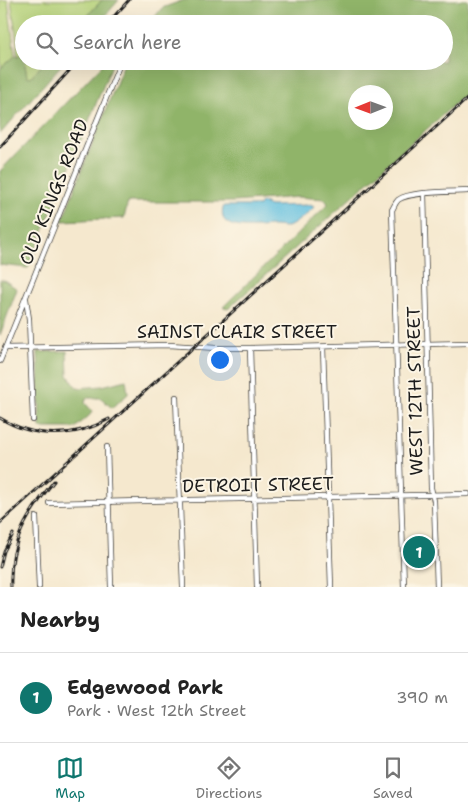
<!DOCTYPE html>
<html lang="en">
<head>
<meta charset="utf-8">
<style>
  :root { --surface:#fff; --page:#f6f6f6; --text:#222; --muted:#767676; --line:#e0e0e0; --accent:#0f766e }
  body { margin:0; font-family:"Shantell Sans",sans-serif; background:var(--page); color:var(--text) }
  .compass { position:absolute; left:348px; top:85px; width:45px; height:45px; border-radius:50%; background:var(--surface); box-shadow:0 5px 20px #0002; rotate:269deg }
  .you { position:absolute; left:219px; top:359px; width:18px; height:18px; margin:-12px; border:4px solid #fff; border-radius:50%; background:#1a73e8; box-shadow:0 0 0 8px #1a73e833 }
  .badge { display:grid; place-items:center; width:32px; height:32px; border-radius:50%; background:var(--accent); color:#fff; font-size:16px; font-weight:700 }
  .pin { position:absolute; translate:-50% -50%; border:2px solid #fff; box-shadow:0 1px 5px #0006 }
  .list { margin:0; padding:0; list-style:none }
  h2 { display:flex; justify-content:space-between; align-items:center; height:65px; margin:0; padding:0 20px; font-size:21px }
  h2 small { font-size:16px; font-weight:400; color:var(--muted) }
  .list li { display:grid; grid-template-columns:32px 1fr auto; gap:15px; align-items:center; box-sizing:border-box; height:90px; padding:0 20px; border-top:1px solid var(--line) }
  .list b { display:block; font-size:19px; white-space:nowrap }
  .list p { margin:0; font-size:16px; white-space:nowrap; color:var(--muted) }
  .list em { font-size:16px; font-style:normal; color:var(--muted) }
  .icon { flex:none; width:28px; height:28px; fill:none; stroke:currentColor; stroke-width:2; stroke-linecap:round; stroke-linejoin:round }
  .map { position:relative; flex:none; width:468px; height:587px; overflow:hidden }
  .search { position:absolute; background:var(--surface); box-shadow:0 5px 20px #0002; left:15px; right:15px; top:15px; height:55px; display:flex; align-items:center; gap:12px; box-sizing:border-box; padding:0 18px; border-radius:28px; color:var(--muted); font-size:19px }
  .sheet { height:155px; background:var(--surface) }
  nav { display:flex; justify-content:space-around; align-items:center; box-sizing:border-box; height:70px; border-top:1px solid var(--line); background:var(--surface); font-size:14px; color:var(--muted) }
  nav a { display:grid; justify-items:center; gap:2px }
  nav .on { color:var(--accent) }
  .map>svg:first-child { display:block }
  .green { fill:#b5d279; stroke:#68774a }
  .forest { fill:#90b469; stroke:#566842; fill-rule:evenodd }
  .water { fill:#62c0e0; stroke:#3f6e7e }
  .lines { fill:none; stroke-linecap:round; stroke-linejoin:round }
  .street-casing { stroke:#3d3b37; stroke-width:6 }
  .street { stroke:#fff; stroke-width:4.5 }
  .rail-casing { stroke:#1c1c1c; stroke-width:3 }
  .rail { stroke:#fcf5e5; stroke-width:1; stroke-dasharray:4; stroke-linecap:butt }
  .labels { text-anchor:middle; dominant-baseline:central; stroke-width:4; stroke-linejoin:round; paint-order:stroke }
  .street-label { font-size:18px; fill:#1c1c1c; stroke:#fcf5e5 }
</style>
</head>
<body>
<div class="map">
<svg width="468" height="587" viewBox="0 0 468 587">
  <rect width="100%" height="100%" fill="#fcf5e5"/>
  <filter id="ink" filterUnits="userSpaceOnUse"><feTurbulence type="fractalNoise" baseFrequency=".02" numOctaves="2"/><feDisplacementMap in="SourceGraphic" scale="10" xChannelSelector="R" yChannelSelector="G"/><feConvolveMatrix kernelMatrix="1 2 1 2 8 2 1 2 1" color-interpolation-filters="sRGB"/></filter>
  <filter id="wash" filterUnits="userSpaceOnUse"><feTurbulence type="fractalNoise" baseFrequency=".0096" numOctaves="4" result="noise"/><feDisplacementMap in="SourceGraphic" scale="20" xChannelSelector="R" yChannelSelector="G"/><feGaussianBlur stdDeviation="1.12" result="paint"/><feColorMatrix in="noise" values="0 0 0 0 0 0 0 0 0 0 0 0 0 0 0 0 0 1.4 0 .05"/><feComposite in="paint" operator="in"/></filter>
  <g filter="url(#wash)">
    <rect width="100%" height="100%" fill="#f5e8ce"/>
    <!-- green -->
    <path class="green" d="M 0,0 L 8,0 L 15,56 L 1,70 Z
      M 11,0 L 102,0 L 80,24 L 24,24 L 24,59 L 23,55 L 17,56 L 17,43 Z
      M 24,61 L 46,61 L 31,77 L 27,76 Z"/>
    <!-- forest -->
    <path class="forest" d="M 102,0 L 119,0 L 98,24 L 80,24 Z
      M 184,0 L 468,0 L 468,92 L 228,309 L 223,307 L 328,204 L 325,199 L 298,197 L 233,202 L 128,202 L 124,218 L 62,221 L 125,61 L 444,61 L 444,24 L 149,24 L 162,8 ZM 356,92 L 386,92 L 386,122 L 356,122 Z
      M 23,55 L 27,76 L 31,77 L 46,61 L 65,61 L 0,134 L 0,69 L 15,56 Z
      M 106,61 L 112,65 L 28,268 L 0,265 L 0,171 Z
      M 0,280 L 4,280 L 17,289 L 0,335 Z
      M 67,351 L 68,375 L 77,388 L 102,386 L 126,380 L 128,394 L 112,408 L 101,398 L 86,398 L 85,403 L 92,411 L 90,415 L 75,428 L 40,428 L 38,352 Z"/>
    <!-- water -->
    <path class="water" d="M 261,203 L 266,203 L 266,205 L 271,206 L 310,205 L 314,207 C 311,211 295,224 290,226 C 286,228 279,226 274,226 C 263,226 227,232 223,217 C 222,213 222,210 224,206 L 259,206 Z"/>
  </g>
  <g filter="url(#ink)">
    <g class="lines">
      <defs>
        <path id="street" d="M 424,193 L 431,488 L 434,501 L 437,587
          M 26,299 L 29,319 L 33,420
          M 323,347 L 331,587
          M 5,348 L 169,345 L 216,348 L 250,348 L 468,343
          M 250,348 L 257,587
          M 0,361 L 121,61
          M 176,397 L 183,587
          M 107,447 L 111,587
          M 49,503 L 468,494
          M 36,517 L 39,587
          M 404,587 L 392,210 C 394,207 395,203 398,200 C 409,191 453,192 468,191"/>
      </defs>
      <!-- street casing -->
      <use href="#street" class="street-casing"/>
      <!-- street -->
      <use href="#street" class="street"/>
      <defs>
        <path id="rail" d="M 107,24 L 129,0
          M 0,147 L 78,61
          M 0,418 C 34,439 75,438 109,419
          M 0,523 L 468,98
          M 0,567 L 4,551 L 13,534
          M 11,587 C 9,542 27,515 54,481"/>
      </defs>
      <!-- rail casing -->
      <use href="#rail" class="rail-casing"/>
      <!-- rail -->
      <use href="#rail" class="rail"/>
    </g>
  </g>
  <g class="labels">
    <!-- street labels -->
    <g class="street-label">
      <text transform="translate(54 192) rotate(-68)">OLD KINGS ROAD</text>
      <text x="237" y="332">SAINST CLAIR STREET</text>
      <text transform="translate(415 391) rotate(-91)">WEST 12TH STREET</text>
      <text transform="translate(258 485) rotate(-1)">DETROIT STREET</text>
    </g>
  </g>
</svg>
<svg class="compass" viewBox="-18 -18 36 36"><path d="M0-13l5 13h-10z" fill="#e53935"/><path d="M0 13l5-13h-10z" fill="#767676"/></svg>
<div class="you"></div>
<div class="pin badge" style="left:419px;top:552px">1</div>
<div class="search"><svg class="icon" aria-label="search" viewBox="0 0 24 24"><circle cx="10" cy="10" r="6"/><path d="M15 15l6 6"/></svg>Search here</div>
</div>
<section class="sheet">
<h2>Nearby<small></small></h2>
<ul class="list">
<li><span class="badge">1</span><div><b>Edgewood Park</b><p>Park · West 12th Street</p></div><em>390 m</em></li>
</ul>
</section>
<nav>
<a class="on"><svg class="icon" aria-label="map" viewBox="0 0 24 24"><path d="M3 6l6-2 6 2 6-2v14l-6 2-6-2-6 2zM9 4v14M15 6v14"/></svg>Map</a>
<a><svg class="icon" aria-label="directions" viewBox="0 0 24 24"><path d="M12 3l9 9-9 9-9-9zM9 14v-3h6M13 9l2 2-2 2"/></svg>Directions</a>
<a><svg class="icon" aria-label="saved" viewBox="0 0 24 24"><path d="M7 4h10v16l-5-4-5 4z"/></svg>Saved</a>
</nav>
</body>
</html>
